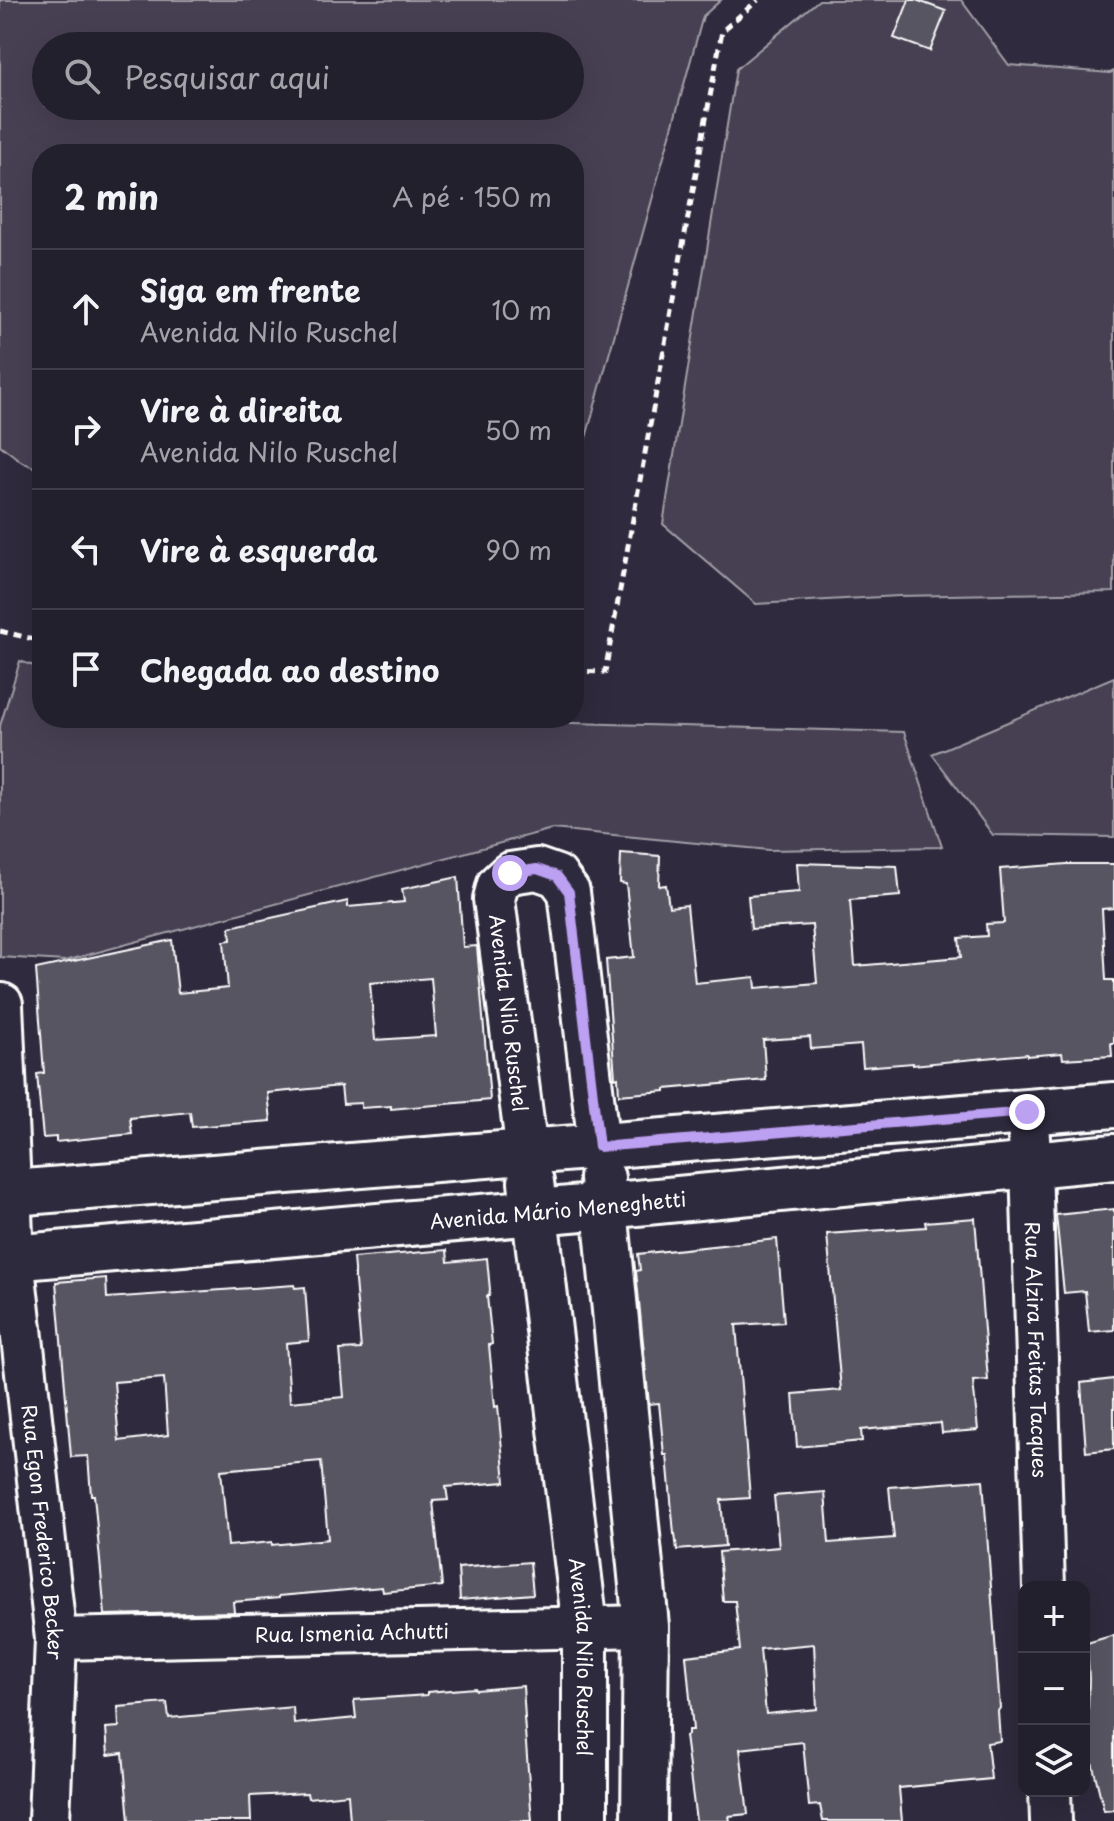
<!DOCTYPE html>
<html lang="pt">
<head>
<meta charset="utf-8">
<style>
  :root { --surface:#23202e; --page:#2f2d3a; --text:#f1f3f6; --muted:#a3a3aa; --line:#403e4a }
  body { margin:0; font-family:"Playpen Sans",sans-serif; background:var(--page); color:var(--text) }
  .controls { position:absolute; right:24px; bottom:24px; display:grid; overflow:hidden; border-radius:16px; box-shadow:0 8px 32px #0002 }
  .controls button { width:72px; height:72px; display:grid; place-items:center; padding:0; border:0; border-bottom:2px solid var(--line); background:var(--surface); color:var(--text); font:40px sans-serif }
  .stop { position:absolute; width:24px; height:24px; margin:-18px; border:6px solid #bca0f2; border-radius:50%; background:#fff }
  .stop.end { background:#bca0f2; border-color:#fff; box-shadow:0 2px 8px #0008 }
  .list { margin:0; padding:0; list-style:none }
  h2 { display:flex; justify-content:space-between; align-items:center; height:104px; margin:0; padding:0 32px; font-size:34px }
  h2 small { font-size:26px; font-weight:400; color:var(--muted) }
  .list li { display:grid; grid-template-columns:52px 1fr auto; gap:24px; align-items:center; box-sizing:border-box; height:120px; padding:0 32px; border-top:2px solid var(--line) }
  .list b { display:block; font-size:30px; white-space:nowrap }
  .list p { margin:0; font-size:26px; white-space:nowrap; color:var(--muted) }
  .list em { font-size:26px; font-style:normal; color:var(--muted) }
  .icon { flex:none; width:44px; height:44px; fill:none; stroke:currentColor; stroke-width:2; stroke-linecap:round; stroke-linejoin:round }
  .map { position:relative; flex:none; width:1114px; height:1821px; overflow:hidden }
  .search { position:absolute; background:var(--surface); box-shadow:0 8px 32px #0002; left:32px; top:32px; width:552px; height:88px; display:flex; align-items:center; gap:20px; box-sizing:border-box; padding:0 28px; border-radius:44px; color:var(--muted); font-size:30px }
  .panel { position:absolute; background:var(--surface); box-shadow:0 8px 32px #0002; left:32px; top:144px; width:552px; height:584px; border-radius:32px }
  .map>svg:first-child { display:block }
  .green { fill:#464152; stroke:#a2a0a8; stroke-width:2; fill-rule:evenodd }
  .building { fill:#595564; stroke:#fff; stroke-width:2; fill-rule:evenodd }
  .lines { fill:none; stroke-linecap:round; stroke-linejoin:round }
  .street-casing { stroke:#fff; stroke-width:46 }
  .secondary-casing { stroke:#fff; stroke-width:50 }
  .path { stroke:#fff; stroke-width:5; stroke-dasharray:8 6; stroke-linecap:butt }
  .street { stroke:#2f2a3d; stroke-width:40 }
  .secondary { stroke:#2f2a3d; stroke-width:44 }
  .route { stroke:#bca0f2; stroke-width:10 }
  .labels { text-anchor:middle; dominant-baseline:central; stroke-width:7; stroke-linejoin:round; paint-order:stroke }
  .street-label { font-size:20px; fill:#fff; stroke:#2f2a3d }
</style>
</head>
<body>
<div class="map">
<svg width="1114" height="1821" viewBox="0 0 1114 1821">
  <rect width="100%" height="100%" fill="#2f2a3d"/>
  <filter id="ink" filterUnits="userSpaceOnUse"><feTurbulence type="fractalNoise" baseFrequency=".0125" numOctaves="2"/><feDisplacementMap in="SourceGraphic" scale="16" xChannelSelector="R" yChannelSelector="G"/><feConvolveMatrix kernelMatrix="1 2 1 2 8 2 1 2 1" color-interpolation-filters="sRGB"/></filter>
  <g filter="url(#ink)">
    <!-- green -->
    <path class="green" d="M 0,0 L 721,0 L 703,16 L 574,481 L 574,154 L 42,154 L 42,471 L 22,462 L 0,445 ZM 570,46 L 570,106 L 46,106 L 46,46 Z
      M 819,0 L 961,0 L 1009,65 L 1110,73 L 1114,71 L 1114,592 L 899,596 L 756,604 L 663,524 L 736,69 Z
      M 20,661 L 42,669 L 42,718 L 521,718 L 536,722 L 904,732 L 942,847 L 769,850 L 552,829 L 65,961 L 0,957 L 0,726 Z
      M 1114,677 L 1114,837 L 993,835 L 932,754 Z"/>
    <!-- building -->
    <path class="building" d="M 909,0 L 916,0 L 946,11 L 930,51 L 894,38 Z
      M 621,853 L 660,856 L 659,886 L 666,885 L 669,907 L 687,905 L 695,983 L 755,977 L 756,988 L 817,983 L 812,925 L 751,929 L 748,896 L 799,892 L 797,863 L 897,866 L 900,896 L 850,900 L 855,966 L 961,957 L 959,938 L 987,936 L 986,924 L 1004,923 L 1000,869 L 1067,864 L 1114,864 L 1114,908 L 1102,909 L 1106,980 L 1114,980 L 1114,1043 L 1111,1043 L 1112,1056 L 1063,1059 L 1062,1053 L 1027,1056 L 1027,1054 L 913,1065 L 913,1063 L 863,1067 L 861,1045 L 811,1049 L 810,1037 L 763,1040 L 766,1080 L 665,1089 L 665,1091 L 619,1095 L 618,1077 L 615,1078 L 606,960 L 634,957 L 626,884 L 620,883 Z
      M 458,877 L 463,947 L 477,946 L 490,1100 L 391,1109 L 391,1106 L 361,1108 L 361,1103 L 343,1104 L 341,1086 L 268,1093 L 271,1121 L 192,1127 L 190,1112 L 130,1118 L 132,1134 L 56,1142 L 56,1137 L 43,1138 L 37,1074 L 44,1073 L 36,969 L 172,940 L 178,993 L 228,988 L 224,941 L 231,940 L 230,927 L 348,901 L 348,907 L 404,902 L 402,889 ZM 431,978 L 436,1036 L 375,1040 L 370,983 Z
      M 1114,1209 L 1114,1330 L 1089,1332 L 1085,1291 L 1064,1293 L 1056,1215 Z
      M 975,1218 L 988,1380 L 973,1381 L 978,1430 L 942,1433 L 941,1423 L 861,1430 L 862,1441 L 797,1447 L 793,1394 L 841,1390 L 827,1234 L 926,1227 L 925,1222 Z
      M 777,1239 L 784,1322 L 736,1325 L 750,1498 L 721,1500 L 725,1546 L 677,1550 L 675,1534 L 674,1534 L 667,1455 L 664,1455 L 659,1403 L 649,1404 L 636,1271 L 640,1270 L 638,1254 Z
      M 447,1250 L 448,1262 L 487,1258 L 490,1290 L 489,1296 L 487,1296 L 492,1344 L 489,1345 L 495,1407 L 498,1406 L 505,1482 L 446,1487 L 448,1500 L 433,1501 L 442,1586 L 383,1592 L 382,1587 L 279,1596 L 279,1598 L 233,1602 L 234,1612 L 105,1615 L 94,1495 L 91,1495 L 88,1456 L 71,1457 L 56,1282 L 106,1278 L 107,1298 L 294,1285 L 295,1288 L 305,1287 L 309,1341 L 286,1343 L 290,1402 L 344,1397 L 340,1350 L 361,1349 L 353,1258 ZM 164,1378 L 168,1435 L 119,1441 L 114,1382 ZM 321,1461 L 328,1539 L 272,1545 L 272,1542 L 228,1546 L 221,1470 Z
      M 1114,1379 L 1114,1449 L 1086,1452 L 1081,1383 Z
      M 983,1480 L 1000,1708 L 998,1711 L 1000,1741 L 987,1743 L 991,1779 L 899,1788 L 902,1821 L 823,1821 L 820,1805 L 809,1806 L 803,1742 L 740,1749 L 748,1814 L 729,1816 L 730,1821 L 696,1821 L 685,1736 L 688,1735 L 688,1730 L 693,1730 L 686,1656 L 740,1650 L 735,1601 L 723,1601 L 719,1552 L 779,1547 L 774,1496 L 825,1492 L 829,1543 L 894,1538 L 889,1487 ZM 814,1644 L 817,1709 L 766,1714 L 760,1649 Z
      M 530,1562 L 533,1594 L 460,1600 L 458,1568 Z
      M 1114,1635 L 1114,1810 L 1104,1811 L 1087,1741 L 1089,1679 L 1087,1643 Z
      M 523,1686 L 525,1718 L 524,1718 L 532,1821 L 350,1821 L 348,1794 L 308,1798 L 307,1793 L 250,1796 L 251,1821 L 129,1821 L 123,1753 L 108,1755 L 106,1728 L 119,1727 L 118,1707 L 167,1703 L 169,1718 L 293,1707 L 294,1724 L 356,1718 L 354,1700 L 427,1695 L 427,1692 L 475,1688 L 476,1690 Z"/>
    <g class="lines">
      <defs>
        <g id="street">
          <path id="s1" d="M 2,1004 L 13,1258 L 56,1639 L 49,1821"/>
          <path id="s2" d="M 1027,1112 L 1031,1165 L 1044,1587"/>
          <path d="M 527,1152 L 494,899 L 498,884 L 510,873 L 537,869 L 557,876 L 569,892 L 599,1147"/>
          <path id="s3" d="M 56,1639 L 646,1626"/>
          <path d="M 1050,1791 L 1051,1821"/>
        </g>
        <g id="secondary">
          <path d="M 602,1178 L 646,1626 L 644,1821"/>
          <path id="s4" d="M 531,1182 L 585,1627 L 585,1821"/>
          <path d="M 0,1194 L 1114,1105"/>
          <path id="s5" d="M 0,1259 L 605,1206 L 1114,1157"/>
        </g>
      </defs>
      <!-- street casing -->
      <use href="#street" class="street-casing"/>
      <!-- secondary casing -->
      <use href="#secondary" class="secondary-casing"/>
      <!-- path -->
      <path class="path" d="M 0,631 L 42,641
        M 574,671 L 605,672 L 722,31 L 758,0"/>
      <!-- street -->
      <use href="#street" class="street"/>
      <!-- secondary -->
      <use href="#secondary" class="secondary"/>
    </g>
  </g>
  <g class="lines" filter="url(#ink)">
    <!-- route -->
    <path class="route" d="M 510,873 L 537,869 L 557,876 L 569,892 L 599,1147 L 1027,1112"/>
  </g>
  <g class="labels">
    <!-- street labels -->
    <g class="street-label">
      <text transform="translate(509 1013) rotate(83)">Avenida Nilo Ruschel</text>
      <text stroke="none"><textPath href="#s5" startOffset="560">Avenida Mário Meneghetti</textPath></text>
      <text stroke="none"><textPath href="#s2" startOffset="238">Rua Alzira Freitas Tacques</textPath></text>
      <text stroke="none"><textPath href="#s1" startOffset="530">Rua Egon Frederico Becker</textPath></text>
      <text stroke="none"><textPath href="#s3" startOffset="296">Rua Ismenia Achutti</textPath></text>
      <text stroke="none"><textPath href="#s4" startOffset="478">Avenida Nilo Ruschel</textPath></text>
    </g>
  </g>
</svg>
<div class="controls">
<button>+</button>
<button>−</button>
<button><svg class="icon" aria-label="layers" viewBox="0 0 24 24"><path d="M12 4l9 5-9 5-9-5zM3 14l9 5 9-5"/></svg></button>
</div>
<div class="stop" style="left:510px;top:873px"></div>
<div class="stop end" style="left:1027px;top:1112px"></div>
<div class="search"><svg class="icon" aria-label="search" viewBox="0 0 24 24"><circle cx="10" cy="10" r="6"/><path d="M15 15l6 6"/></svg>Pesquisar aqui</div>
<section class="panel">
<h2>2 min<small>A pé · 150 m</small></h2>
<ul class="list">
<li><svg class="icon" aria-label="ahead" viewBox="0 0 24 24"><path d="M12 20V5M6 11l6-6 6 6"/></svg><div><b>Siga em frente</b><p>Avenida Nilo Ruschel</p></div><em>10 m</em></li>
<li><svg class="icon" aria-label="right" viewBox="0 0 24 24"><path d="M7 20v-9h11M14 6l5 5-5 5"/></svg><div><b>Vire à direita</b><p>Avenida Nilo Ruschel</p></div><em>50 m</em></li>
<li><svg class="icon" aria-label="left" viewBox="0 0 24 24"><path d="M17 20v-9H6M10 6l-5 5 5 5"/></svg><div><b>Vire à esquerda</b></div><em>90 m</em></li>
<li><svg class="icon" aria-label="arrive" viewBox="0 0 24 24"><path d="M6 21V4h12l-3 4 3 4H6"/></svg><div><b>Chegada ao destino</b></div></li>
</ul>
</section>
</div>
</body>
</html>
